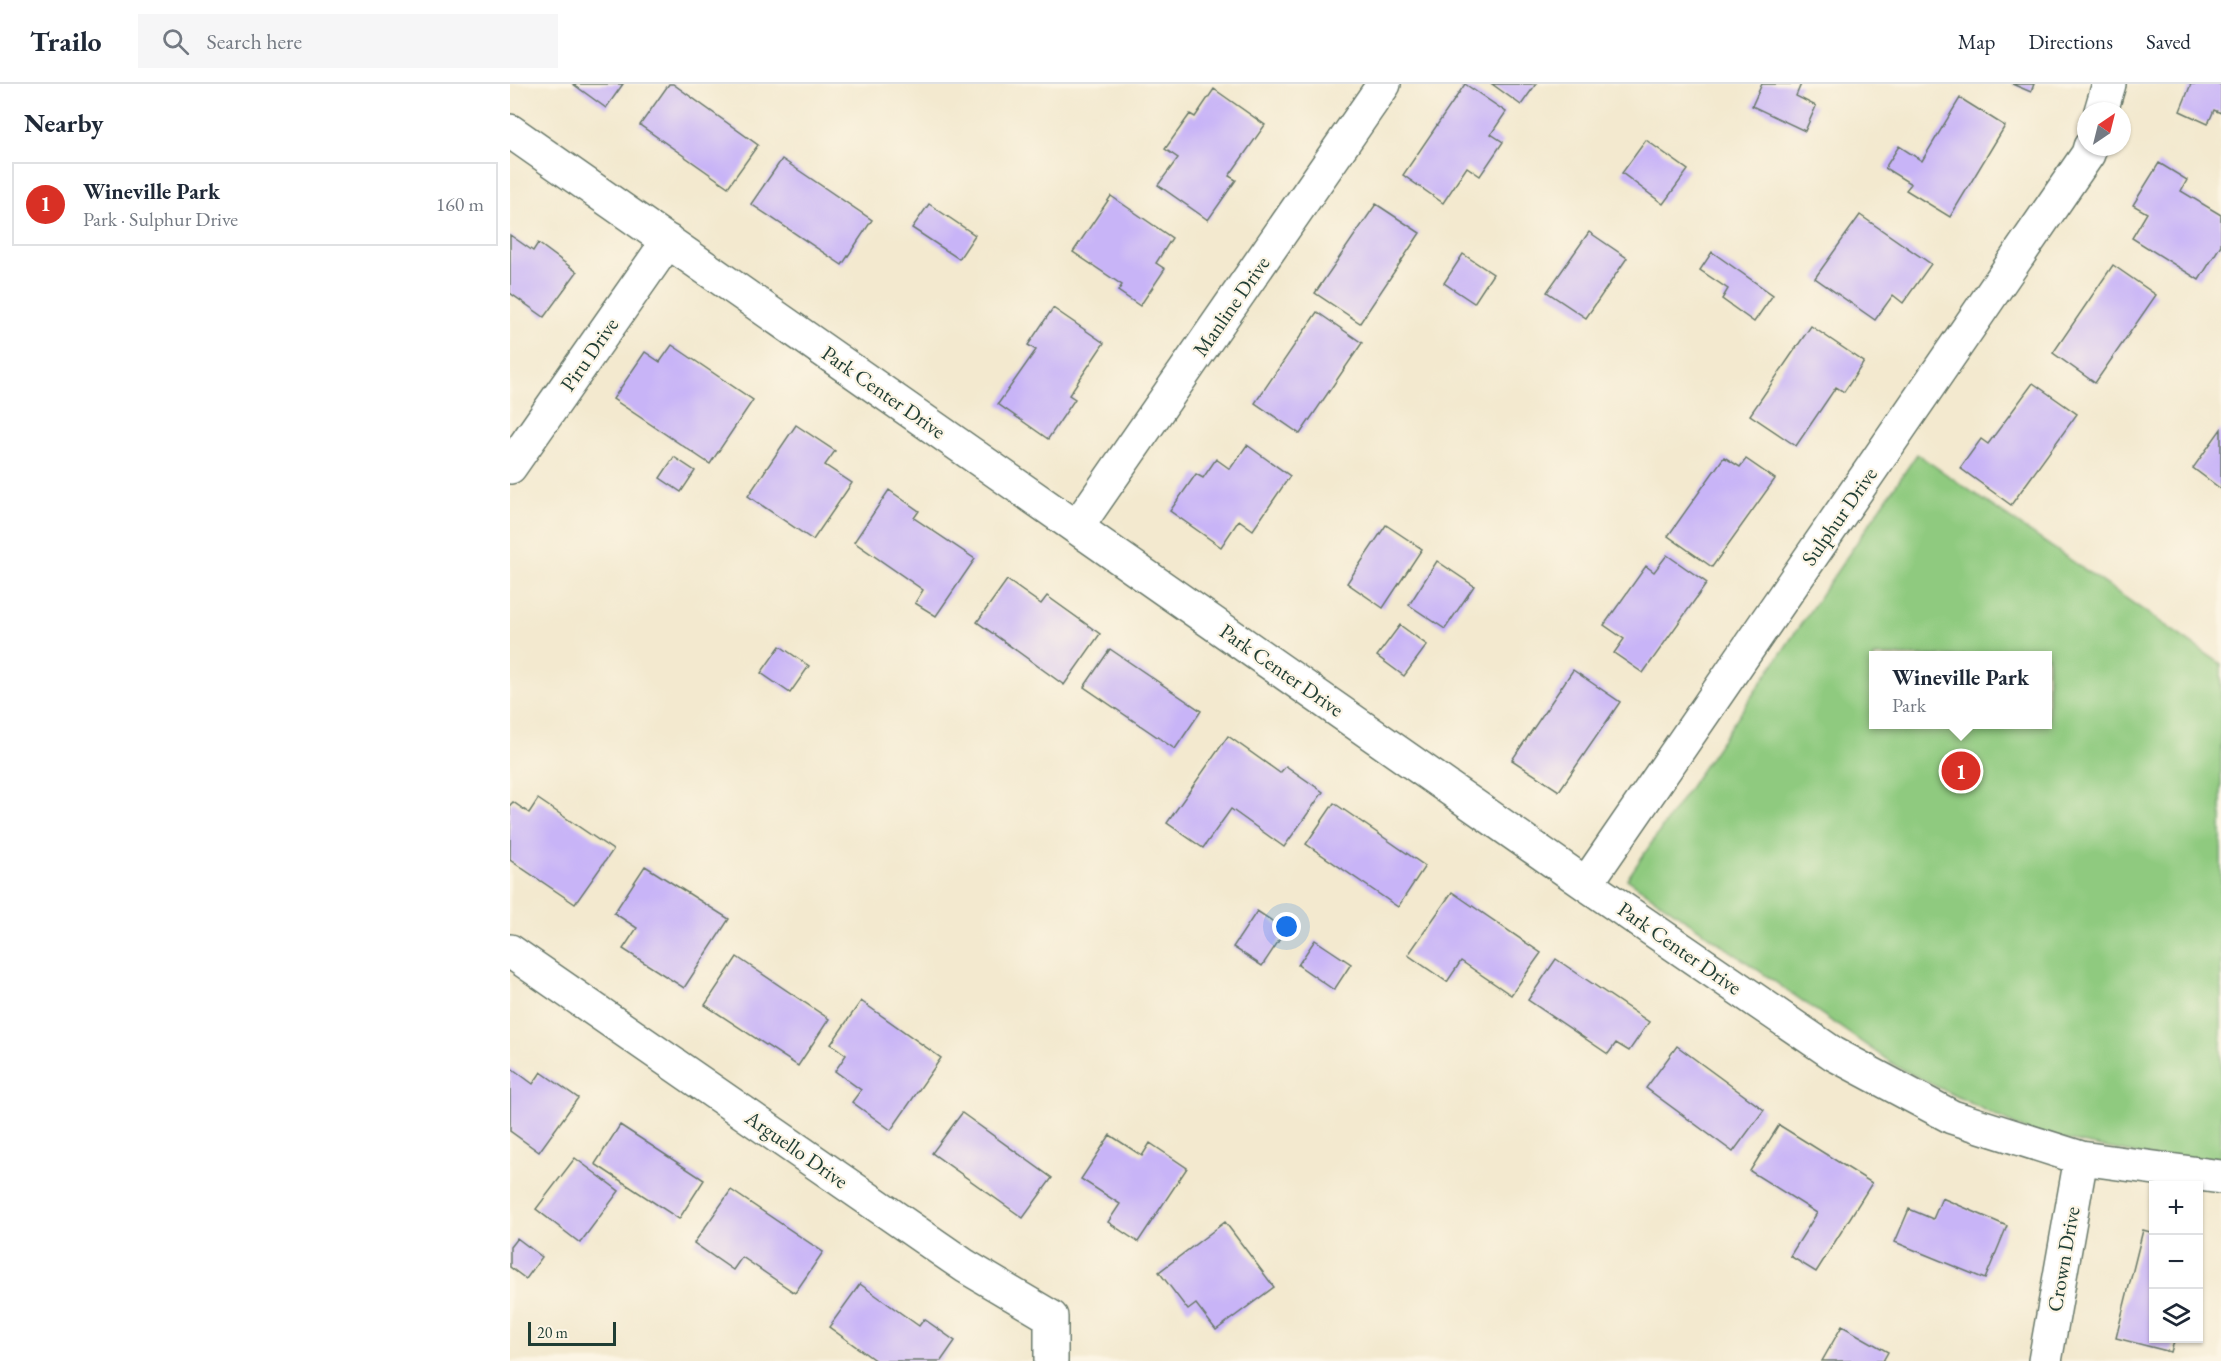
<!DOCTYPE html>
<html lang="en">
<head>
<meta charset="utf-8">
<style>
  :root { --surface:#fff; --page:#f6f6f7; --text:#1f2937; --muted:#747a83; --line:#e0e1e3; --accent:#d93025 }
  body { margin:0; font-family:"EB Garamond",serif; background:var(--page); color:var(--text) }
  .controls { position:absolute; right:18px; bottom:18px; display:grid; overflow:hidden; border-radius:0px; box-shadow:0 2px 4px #0004 }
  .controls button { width:54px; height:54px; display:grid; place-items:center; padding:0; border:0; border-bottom:2px solid var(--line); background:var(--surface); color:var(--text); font:30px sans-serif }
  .compass { position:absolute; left:1567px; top:18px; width:54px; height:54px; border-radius:50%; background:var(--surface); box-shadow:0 2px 4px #0004; rotate:35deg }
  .scale { position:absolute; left:18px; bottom:15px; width:88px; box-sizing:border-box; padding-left:6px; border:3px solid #1f3d34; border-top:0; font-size:16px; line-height:21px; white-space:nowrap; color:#1f3d34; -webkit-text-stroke:4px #fcf5e5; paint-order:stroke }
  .you { position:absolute; left:777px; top:843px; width:21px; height:21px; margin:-15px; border:4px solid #fff; border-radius:50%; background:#1a73e8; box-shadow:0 0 0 9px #1a73e833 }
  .badge { display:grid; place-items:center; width:39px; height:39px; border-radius:50%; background:var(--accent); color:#fff; font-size:20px; font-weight:700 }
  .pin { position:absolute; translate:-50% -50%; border:3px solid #fff; box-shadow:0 2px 6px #0006 }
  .popup { position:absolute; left:1359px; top:567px; width:183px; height:78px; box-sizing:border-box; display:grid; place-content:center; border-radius:0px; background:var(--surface); filter:drop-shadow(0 2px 4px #0005); font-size:20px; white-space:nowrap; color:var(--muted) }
  .popup b { font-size:22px; color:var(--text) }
  .popup::after { content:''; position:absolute; left:50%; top:100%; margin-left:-12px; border:12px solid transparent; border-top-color:var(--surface) }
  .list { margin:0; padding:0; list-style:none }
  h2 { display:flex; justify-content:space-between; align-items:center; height:78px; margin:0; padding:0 24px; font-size:26px }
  h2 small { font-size:20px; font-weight:400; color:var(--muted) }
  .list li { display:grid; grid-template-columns:39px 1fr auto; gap:18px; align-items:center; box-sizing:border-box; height:84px; margin:0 12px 12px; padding:0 12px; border:2px solid var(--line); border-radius:0px }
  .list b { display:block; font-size:22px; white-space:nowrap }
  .list p { margin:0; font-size:20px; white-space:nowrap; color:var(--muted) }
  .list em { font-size:20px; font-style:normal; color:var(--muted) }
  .icon { flex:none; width:33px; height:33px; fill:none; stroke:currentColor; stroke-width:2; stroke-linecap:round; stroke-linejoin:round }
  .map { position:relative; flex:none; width:1711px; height:1277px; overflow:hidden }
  header { display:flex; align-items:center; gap:36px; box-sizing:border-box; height:84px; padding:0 30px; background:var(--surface); border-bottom:2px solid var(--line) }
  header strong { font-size:28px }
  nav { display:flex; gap:33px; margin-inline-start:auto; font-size:21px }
  .search { width:420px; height:54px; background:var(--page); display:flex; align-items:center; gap:15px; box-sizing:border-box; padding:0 21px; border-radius:0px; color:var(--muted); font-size:22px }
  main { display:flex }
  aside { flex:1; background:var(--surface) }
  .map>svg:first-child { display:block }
  .green { fill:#8fca7f; stroke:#57845a; stroke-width:1.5; fill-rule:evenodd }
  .building { fill:#c8b4f7 }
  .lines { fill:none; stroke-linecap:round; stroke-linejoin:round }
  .minor-casing { stroke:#69796a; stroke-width:36 }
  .minor { stroke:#fff; stroke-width:33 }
  .labels { text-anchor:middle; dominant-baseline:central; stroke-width:4.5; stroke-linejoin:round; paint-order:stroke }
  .street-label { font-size:21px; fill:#1f3d34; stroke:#fcf5e5 }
</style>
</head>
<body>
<header>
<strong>Trailo</strong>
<div class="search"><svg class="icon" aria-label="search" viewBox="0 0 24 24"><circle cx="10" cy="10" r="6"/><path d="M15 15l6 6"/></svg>Search here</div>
<nav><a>Map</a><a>Directions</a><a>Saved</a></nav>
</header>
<main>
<aside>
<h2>Nearby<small></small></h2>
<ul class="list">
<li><span class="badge">1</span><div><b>Wineville Park</b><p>Park · Sulphur Drive</p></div><em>160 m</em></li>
</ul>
</aside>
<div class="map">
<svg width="1711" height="1277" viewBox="0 0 1711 1277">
  <rect width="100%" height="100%" fill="#fcf5e5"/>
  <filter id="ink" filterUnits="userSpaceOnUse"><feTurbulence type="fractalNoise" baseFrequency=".0167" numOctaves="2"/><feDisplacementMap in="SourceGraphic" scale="12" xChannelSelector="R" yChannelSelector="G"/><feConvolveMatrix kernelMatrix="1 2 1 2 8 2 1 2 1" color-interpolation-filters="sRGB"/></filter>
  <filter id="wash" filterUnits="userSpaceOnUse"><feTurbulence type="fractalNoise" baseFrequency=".008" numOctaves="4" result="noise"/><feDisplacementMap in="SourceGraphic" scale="24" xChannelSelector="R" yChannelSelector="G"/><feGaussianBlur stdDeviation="1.35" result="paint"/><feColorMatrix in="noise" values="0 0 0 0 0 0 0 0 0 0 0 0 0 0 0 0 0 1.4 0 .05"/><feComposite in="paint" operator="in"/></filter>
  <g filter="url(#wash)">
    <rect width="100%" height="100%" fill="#f3e9cf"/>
    <!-- green -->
    <path class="green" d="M 1407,370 L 1711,580 L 1711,1074 L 1647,1074 L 1521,1049 L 1389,984 L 1117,795 ZM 1364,572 L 1538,572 L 1538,640 L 1364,640 Z"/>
    <g id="blocks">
      <!-- building -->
      <path class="building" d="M 63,0 L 113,0 L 96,24 Z
        M 159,0 L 163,0 L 248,61 L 218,103 L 130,41 Z
        M 955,0 L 996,28 L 981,50 L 993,58 L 970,92 L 957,83 L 933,119 L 893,91 Z
        M 982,0 L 1026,0 L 1011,21 Z
        M 1252,0 L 1291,0 L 1286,12 L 1306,22 L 1295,47 L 1242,22 Z
        M 1502,0 L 1524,0 L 1521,8 Z
        M 1681,0 L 1711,0 L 1711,29 L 1704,26 L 1698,40 L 1670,27 Z
        M 704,5 L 755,41 L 719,92 L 726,96 L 698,136 L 648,101 L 668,74 L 655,65 L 680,30 L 685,33 Z
        M 1450,14 L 1495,42 L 1440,133 L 1396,106 L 1401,100 L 1375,84 L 1389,62 L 1412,77 Z
        M 1136,56 L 1178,86 L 1153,120 L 1112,89 Z
        M 272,75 L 362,136 L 332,181 L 241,120 Z
        M 1649,79 L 1677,96 L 1671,107 L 1711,131 L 1711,161 L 1689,196 L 1622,154 L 1637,129 L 1623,121 Z
        M 601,112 L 662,154 L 646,179 L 655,185 L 630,222 L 608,207 L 612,201 L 563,168 Z
        M 419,120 L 465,151 L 449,175 L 402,144 Z
        M 866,120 L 910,149 L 850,239 L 805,209 Z
        M 1350,131 L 1421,180 L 1393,219 L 1383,211 L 1365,236 L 1305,194 Z
        M 1079,148 L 1117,174 L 1076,234 L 1037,208 Z
        M 0,151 L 23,167 L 28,159 L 67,188 L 34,233 L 0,209 Z
        M 1202,168 L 1263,211 L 1244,238 L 1212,215 L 1218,205 L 1190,186 Z
        M 953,170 L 983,190 L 964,219 L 934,199 Z
        M 1603,181 L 1646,211 L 1585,299 L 1543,269 Z
        M 543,224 L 594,259 L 559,311 L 565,315 L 538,355 L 488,320 L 526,266 L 518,261 Z
        M 807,228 L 852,259 L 790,350 L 745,319 Z
        M 1301,242 L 1354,278 L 1334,308 L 1326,303 L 1286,362 L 1240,331 Z
        M 162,261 L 243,316 L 200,380 L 103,315 L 135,268 L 150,278 Z
        M 1523,299 L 1567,330 L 1501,421 L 1450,384 L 1471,355 L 1478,360 Z
        M 286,341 L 325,367 L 315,381 L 342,399 L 303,456 L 238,412 Z
        M 1711,345 L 1711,405 L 1683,384 Z
        M 737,361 L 780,392 L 743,446 L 729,436 L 711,463 L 660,427 L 686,390 L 693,394 L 706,375 L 720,385 Z
        M 164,373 L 185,387 L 171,408 L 150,394 Z
        M 1214,373 L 1230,383 L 1236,375 L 1265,395 L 1202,483 L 1158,452 Z
        M 379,406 L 409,427 L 404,434 L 465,475 L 426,532 L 405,519 L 413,506 L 344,458 Z
        M 876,441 L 912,465 L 873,524 L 837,499 Z
        M 1157,471 L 1197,499 L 1133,589 L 1104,569 L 1114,555 L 1094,541 L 1136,482 L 1144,488 Z
        M 927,477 L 964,502 L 935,545 L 899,521 Z
        M 497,496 L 531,520 L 537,512 L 590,550 L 554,601 L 467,538 Z
        M 890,541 L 917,561 L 894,592 L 867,572 Z
        M 270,562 L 299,582 L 280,609 L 251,589 Z
        M 600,565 L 691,627 L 665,665 L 574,603 Z
        M 1063,586 L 1110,618 L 1049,707 L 1002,676 Z
        M 718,652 L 770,689 L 776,682 L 813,708 L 774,763 L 721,725 L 693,764 L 657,739 Z
        M 28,715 L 103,766 L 65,820 L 0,776 L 0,721 L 3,718 L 19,729 Z
        M 824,719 L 915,782 L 888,823 L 796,760 Z
        M 135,782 L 219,835 L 174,904 L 113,865 L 127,844 L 104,829 Z
        M 942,808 L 1031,869 L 1001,911 L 951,877 L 937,898 L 898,871 Z
        M 747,827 L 776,846 L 752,882 L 723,863 Z
        M 805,856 L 841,880 L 824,906 L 788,881 Z
        M 227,873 L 319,935 L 288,982 L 195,921 Z
        M 1046,875 L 1139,938 L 1119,967 L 1106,959 L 1098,970 L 1018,916 Z
        M 351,917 L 431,974 L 381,1046 L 342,1018 L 351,1006 L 325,987 L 336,971 L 321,960 Z
        M 1167,962 L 1254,1026 L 1223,1068 L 1136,1004 Z
        M 0,983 L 23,1000 L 31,988 L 68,1014 L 29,1068 L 0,1047 Z
        M 452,1029 L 542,1094 L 513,1134 L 422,1069 Z
        M 110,1041 L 194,1096 L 169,1135 L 85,1080 Z
        M 1269,1041 L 1362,1099 L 1306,1188 L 1280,1172 L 1307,1129 L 1240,1087 Z
        M 600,1051 L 632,1072 L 640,1059 L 677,1084 L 628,1158 L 598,1138 L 610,1120 L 571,1095 Z
        M 65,1074 L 109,1107 L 70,1159 L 26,1125 Z
        M 221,1106 L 313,1168 L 285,1209 L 232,1173 L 223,1186 L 184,1159 Z
        M 1432,1114 L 1497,1142 L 1475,1195 L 1385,1158 L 1399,1125 L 1423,1135 Z
        M 715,1138 L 764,1203 L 706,1246 L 686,1220 L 678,1226 L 649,1188 Z
        M 1633,1146 L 1644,1149 L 1644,1254 L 1665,1254 L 1661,1268 L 1606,1254 Z
        M 7,1154 L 32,1173 L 16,1195 L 0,1183 L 0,1163 Z
        M 350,1200 L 409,1242 L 414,1235 L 445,1257 L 431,1277 L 366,1277 L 319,1243 Z
        M 1332,1242 L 1378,1268 L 1373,1277 L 1312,1277 Z"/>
    </g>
  </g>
  <g filter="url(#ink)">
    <use href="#blocks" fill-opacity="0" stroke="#69796a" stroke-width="1.5"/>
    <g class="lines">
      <defs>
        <path id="minor" d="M 1591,27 L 1599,0
          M 0,47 L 1076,800 L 1324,970 L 1442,1033 L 1571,1074 L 1711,1093
          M 0,383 L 158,157
          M 567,443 L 874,0
          M 1076,800 L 1578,70 L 1580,63
          M 0,867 L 455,1182 L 541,1233 L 541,1277
          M 1535,1277 L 1571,1074"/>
      </defs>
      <!-- minor casing -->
      <use href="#minor" class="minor-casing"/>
      <!-- minor -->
      <use href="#minor" class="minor"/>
    </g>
  </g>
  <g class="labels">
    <!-- street labels -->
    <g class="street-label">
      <text transform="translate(721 222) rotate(-55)">Manline Drive</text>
      <text transform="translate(79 270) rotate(-55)">Piru Drive</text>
      <text transform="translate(374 308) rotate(35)">Park Center Drive</text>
      <text transform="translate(1329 432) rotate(-55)">Sulphur Drive</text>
      <text transform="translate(772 586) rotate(35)">Park Center Drive</text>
      <text transform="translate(1170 864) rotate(35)">Park Center Drive</text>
      <text transform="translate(287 1065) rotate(35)">Arguello Drive</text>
      <text transform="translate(1553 1175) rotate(-80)">Crown Drive</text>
    </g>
  </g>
</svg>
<div class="controls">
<button>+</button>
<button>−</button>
<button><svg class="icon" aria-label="layers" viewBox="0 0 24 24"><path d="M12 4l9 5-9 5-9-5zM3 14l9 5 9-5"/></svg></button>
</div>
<svg class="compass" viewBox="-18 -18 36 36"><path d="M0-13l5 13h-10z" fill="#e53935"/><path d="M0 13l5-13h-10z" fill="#747a83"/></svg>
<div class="scale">20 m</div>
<div class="you"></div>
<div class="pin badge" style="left:1451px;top:687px">1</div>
<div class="popup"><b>Wineville Park</b>Park</div>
</div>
</main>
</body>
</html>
